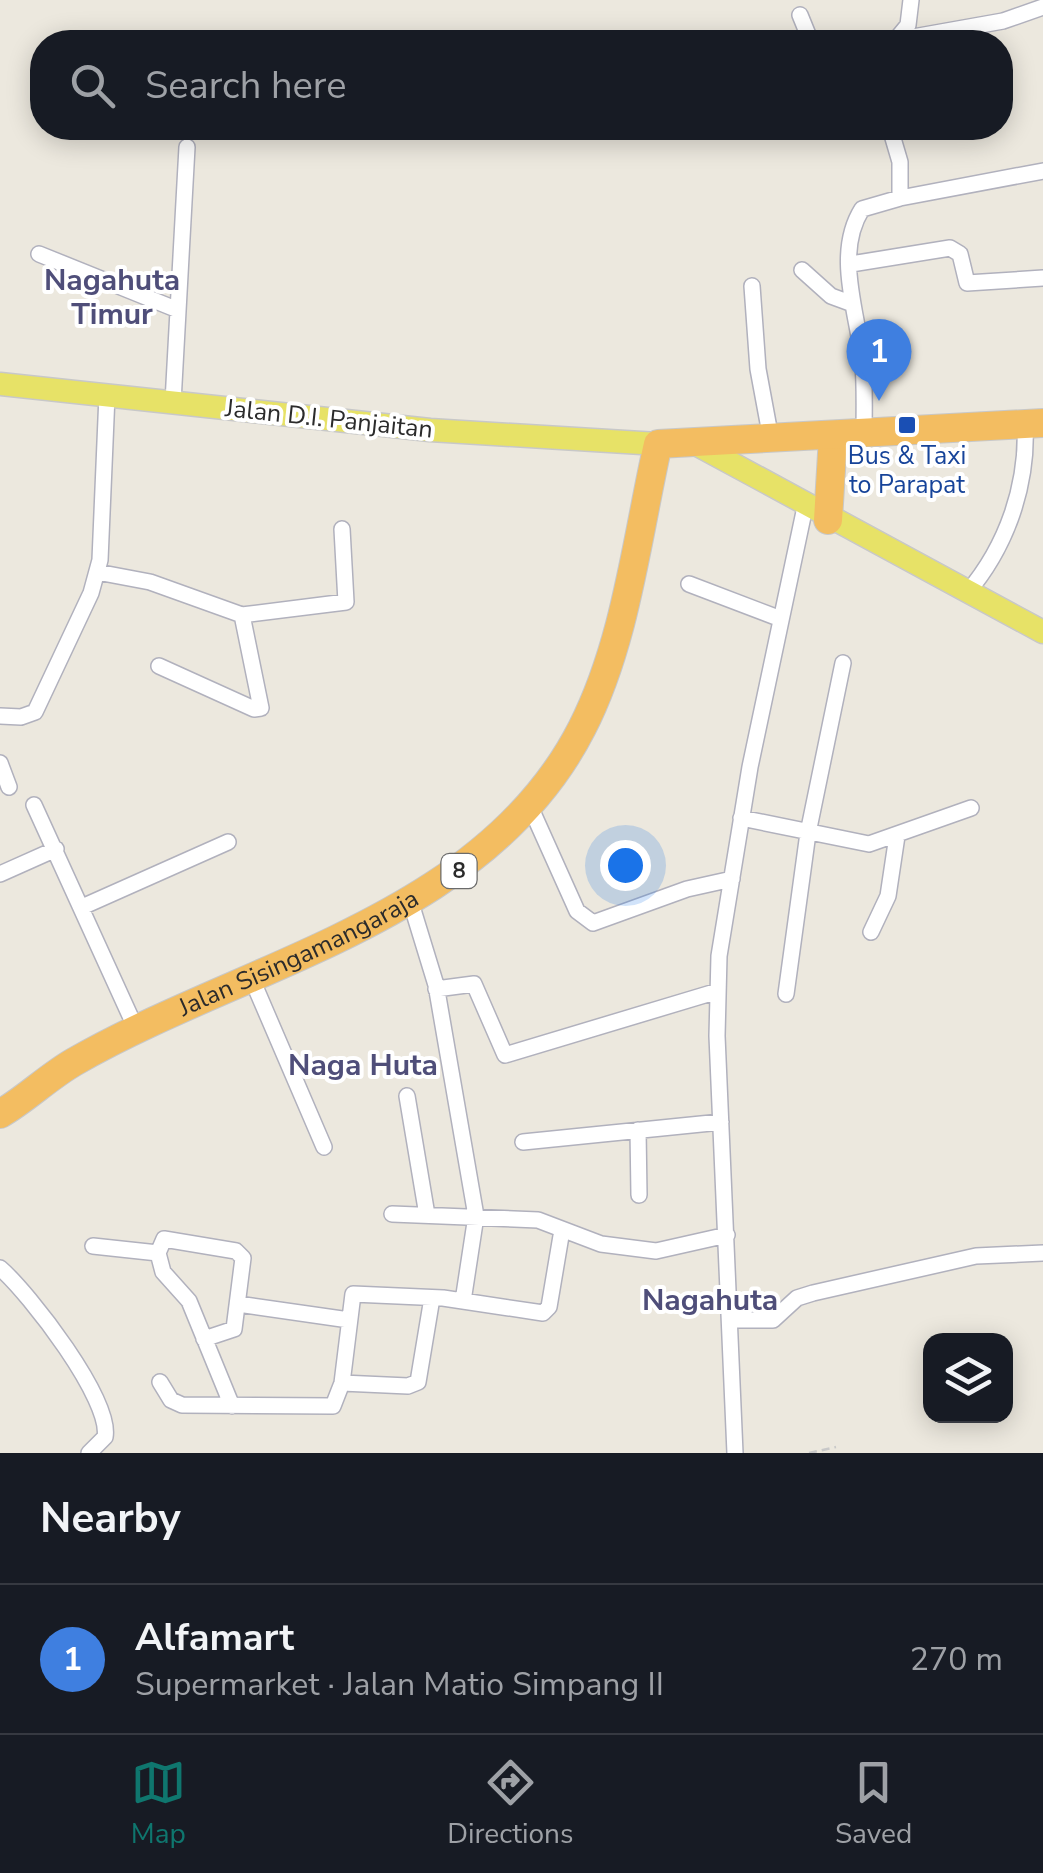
<!DOCTYPE html>
<html lang="en">
<head>
<meta charset="utf-8">
<style>
  :root { --surface:#171b24; --page:#20242c; --text:#f1f3f6; --muted:#9ea1a6; --line:#363941; --accent:#0f766e }
  body { margin:0; font-family:"Nunito Sans",sans-serif; background:var(--page); color:var(--text) }
  .controls { position:absolute; right:30px; bottom:30px; display:grid; overflow:hidden; border-radius:20px; box-shadow:0 5px 25px #0003 }
  .controls button { width:90px; height:90px; display:grid; place-items:center; padding:0; border:0; border-bottom:2px solid var(--line); background:var(--surface); color:var(--text); font:50px sans-serif }
  .you { position:absolute; left:625px; top:865px; width:35px; height:35px; margin:-25px; border:8px solid #fff; border-radius:50%; background:#1a73e8; box-shadow:0 0 0 15px #1a73e833 }
  .badge { display:grid; place-items:center; width:65px; height:65px; border-radius:50%; background:var(--accent); color:#fff; font-size:32px; font-weight:700 }
  .pin { position:absolute; translate:-50% -82px; filter:drop-shadow(0 2px 5px #0008) }
  .pin::after { content:''; position:absolute; top:52px; width:35px; height:30px; background:inherit; clip-path:polygon(0 0,100% 0,50% 100%) }
  .list { margin:0; padding:0; list-style:none }
  h2 { display:flex; justify-content:space-between; align-items:center; height:130px; margin:0; padding:0 40px; font-size:42px }
  h2 small { font-size:32px; font-weight:400; color:var(--muted) }
  .list li { display:grid; grid-template-columns:65px 1fr auto; gap:30px; align-items:center; box-sizing:border-box; height:150px; padding:0 40px; border-top:2px solid var(--line) }
  .list b { display:block; font-size:38px; white-space:nowrap }
  .list p { margin:0; font-size:32px; white-space:nowrap; color:var(--muted) }
  .list em { font-size:32px; font-style:normal; color:var(--muted) }
  .icon { flex:none; width:55px; height:55px; fill:none; stroke:currentColor; stroke-width:2; stroke-linecap:round; stroke-linejoin:round }
  .map { position:relative; flex:none; width:1043px; height:1453px; overflow:hidden }
  .search { position:absolute; background:var(--surface); box-shadow:0 5px 25px #0003; left:30px; right:30px; top:30px; height:110px; display:flex; align-items:center; gap:25px; box-sizing:border-box; padding:0 35px; border-radius:40px; color:var(--muted); font-size:38px }
  .sheet { height:280px; background:var(--surface) }
  nav { display:flex; justify-content:space-around; align-items:center; box-sizing:border-box; height:140px; border-top:2px solid var(--line); background:var(--surface); font-size:28px; color:var(--muted) }
  nav a { display:grid; justify-items:center; gap:5px }
  nav .on { color:var(--accent) }
  .map>svg:first-child { display:block }
  .lines { fill:none; stroke-linecap:round; stroke-linejoin:round }
  .street-casing { stroke:#b1b1bd; stroke-width:18 }
  .primary-casing { stroke:#c8c8c8; stroke-width:25 }
  .highway-casing { stroke:#c8c8c8; stroke-width:30 }
  .path { stroke:#c8c8c8; stroke-width:2.5; stroke-dasharray:8 5; stroke-linecap:butt }
  .street { stroke:#fff; stroke-width:15 }
  .primary { stroke:#e7e267; stroke-width:22 }
  .highway { stroke:#f3bd61; stroke-width:28 }
  .transit-dot { fill:#1a4fb4; stroke:#fff; stroke-width:4 }
  .labels { text-anchor:middle; dominant-baseline:central; stroke-width:8; stroke-linejoin:round; paint-order:stroke }
  .shield { fill:#fff; stroke:#6b6b6b; stroke-width:2.5 }
  .shield-label { font-size:22px; font-weight:bold; fill:#2b2b2b }
  .street-label { font-size:25px; fill:#2b2b2b; stroke:#fff }
  .transit-label { font-size:25px; fill:#164399; stroke:#fff }
  .quarter-label { font-size:30px; font-weight:bold; fill:#4f4e79; stroke:#fff }
</style>
</head>
<body>
<div class="map">
<svg width="1043" height="1453" viewBox="0 0 1043 1453">
  <rect width="100%" height="100%" fill="#ece8de"/>
  <g class="lines">
    <defs>
      <path id="street" d="M 800,15 L 811,42
        M 885,42 L 1003,21 L 1043,7
        M 894,42 L 908,25 L 911,0
        M 900,198 L 1043,171
        M 39,254 L 178,310
        M 851,264 L 950,248 L 960,254 L 967,283 L 1043,278
        M 802,270 L 831,296 L 850,303
        M 752,286 L 758,369 L 771,439
        M 173,402 L 187,147
        M 864,436 C 864,412 865,388 863,364 C 859,316 833,255 862,209 L 900,198 L 900,162 L 890,128
        M 97,572 L 150,582 L 242,615 L 261,708 L 254,709 L 159,666
        M 689,584 L 781,619
        M 967,593 C 1007,546 1028,485 1025,424
        M 242,615 L 346,602 L 342,529
        M 0,716 L 21,717 L 35,712 L 91,593 L 100,560 L 107,395
        M 0,763 L 9,787
        M 529,804 L 577,911 L 593,923 L 687,889 L 732,879
        M 34,805 L 137,1031
        M 741,818 L 869,844 L 971,808
        M 0,874 L 56,849
        M 410,900 L 436,985 L 476,1216 L 463,1301
        M 82,907 L 228,842
        M 871,932 L 888,896 L 897,836
        M 251,977 L 324,1147
        M 436,989 L 474,984 L 505,1055 L 718,991
        M 786,994 L 808,833 L 843,663
        M 407,1096 L 427,1215
        M 638,1130 L 639,1195
        M 523,1142 L 721,1122
        M 392,1214 L 538,1220 L 601,1244 L 656,1251 L 727,1235
        M 93,1246 L 158,1253
        M 0,1268 C 29,1293 112,1400 105,1437 L 89,1453
        M 238,1304 L 349,1320
        M 730,1320 L 773,1320 L 797,1298 L 813,1293 L 976,1256 L 1043,1253
        M 204,1339 L 234,1329 L 243,1258 L 236,1251 L 164,1239 L 158,1253 L 163,1272 L 189,1301 L 232,1406
        M 160,1382 L 171,1400 L 182,1405 L 333,1406 L 342,1383 L 353,1294 L 443,1298 L 543,1313 L 549,1307 L 562,1230
        M 342,1383 L 408,1386 L 418,1382 L 432,1298
        M 735,1453 L 717,1036 L 719,956 L 750,767 L 805,507"/>
      <path id="primary" d="M 0,384 L 430,430 L 658,444
        M 694,443 L 1043,632"/>
      <g id="highway">
        <path d="M 828,520 L 833,437"/>
        <path id="s1" d="M 0,1114 C 26,1099 48,1077 74,1062 C 246,963 485,919 582,728 C 626,642 637,537 658,444 L 1043,423"/>
      </g>
    </defs>
    <!-- street casing -->
    <use href="#street" class="street-casing"/>
    <!-- primary casing -->
    <use href="#primary" class="primary-casing"/>
    <!-- highway casing -->
    <use href="#highway" class="highway-casing"/>
    <!-- path -->
    <path class="path" d="M 809,1453 L 836,1447"/>
    <!-- street -->
    <use href="#street" class="street"/>
    <!-- primary -->
    <use href="#primary" class="primary"/>
    <!-- highway -->
    <use href="#highway" class="highway"/>
  </g>
  <!-- markers -->
  <rect class="transit-dot" x="897" y="415" width="20" height="20" rx="5"/>
  <g class="labels">
    <!-- shield labels -->
    <rect class="shield" x="441.5" y="854" width="35" height="34" rx="8"/>
    <g class="shield-label">
      <text x="459" y="871">8</text>
    </g>
    <!-- street labels -->
    <g class="street-label">
      <text transform="translate(329 419) rotate(6)">Jalan D.I. Panjaitan</text>
      <text stroke="none"><textPath href="#s1" startOffset="340">Jalan Sisingamangaraja</textPath></text>
    </g>
    <!-- transit labels -->
    <g class="transit-label">
      <text x="907" y="456">Bus &amp; Taxi<tspan x="907" dy="29">to Parapat</tspan></text>
    </g>
    <!-- quarter labels -->
    <g class="quarter-label">
      <text x="112" y="280">Nagahuta<tspan x="112" dy="34">Timur</tspan></text>
      <text x="363" y="1065">Naga Huta</text>
      <text x="710" y="1300">Nagahuta</text>
    </g>
  </g>
</svg>
<div class="controls">
<button><svg class="icon" aria-label="layers" viewBox="0 0 24 24"><path d="M12 4l9 5-9 5-9-5zM3 14l9 5 9-5"/></svg></button>
</div>
<div class="you"></div>
<div class="pin badge" style="left:879px;top:401px;background:#3f7fe0">1</div>
<div class="search"><svg class="icon" aria-label="search" viewBox="0 0 24 24"><circle cx="10" cy="10" r="6"/><path d="M15 15l6 6"/></svg>Search here</div>
</div>
<section class="sheet">
<h2>Nearby<small></small></h2>
<ul class="list">
<li><span class="badge" style="background:#3f7fe0">1</span><div><b>Alfamart</b><p>Supermarket · Jalan Matio Simpang II</p></div><em>270 m</em></li>
</ul>
</section>
<nav>
<a class="on"><svg class="icon" aria-label="map" viewBox="0 0 24 24"><path d="M3 6l6-2 6 2 6-2v14l-6 2-6-2-6 2zM9 4v14M15 6v14"/></svg>Map</a>
<a><svg class="icon" aria-label="directions" viewBox="0 0 24 24"><path d="M12 3l9 9-9 9-9-9zM9 14v-3h6M13 9l2 2-2 2"/></svg>Directions</a>
<a><svg class="icon" aria-label="saved" viewBox="0 0 24 24"><path d="M7 4h10v16l-5-4-5 4z"/></svg>Saved</a>
</nav>
</body>
</html>
